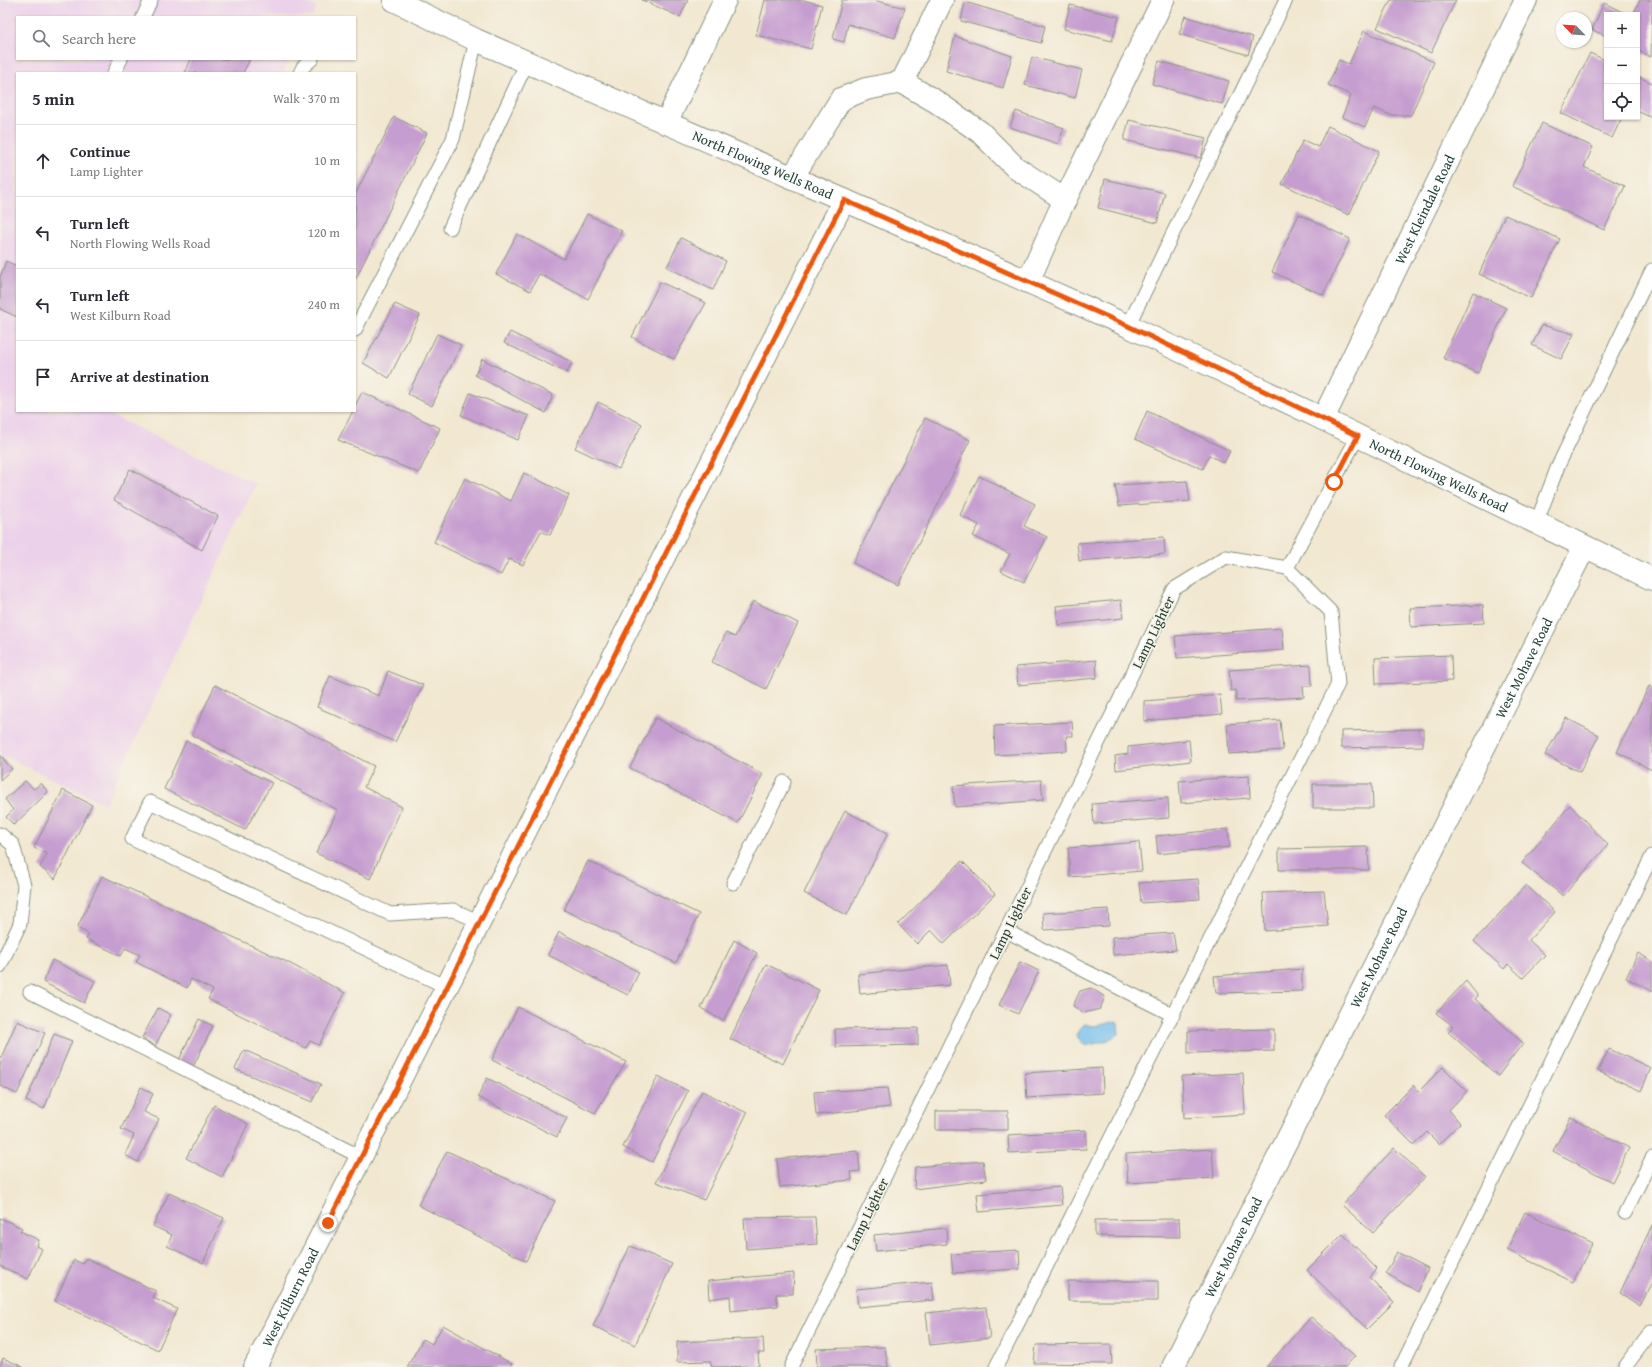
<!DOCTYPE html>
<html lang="en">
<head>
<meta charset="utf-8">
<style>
  :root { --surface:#fff; --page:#f7f7f7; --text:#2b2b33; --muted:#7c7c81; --line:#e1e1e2 }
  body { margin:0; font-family:"Gentium Book Plus",serif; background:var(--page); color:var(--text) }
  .controls { position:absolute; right:12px; top:12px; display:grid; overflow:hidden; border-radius:0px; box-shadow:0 1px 3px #0004 }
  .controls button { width:36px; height:36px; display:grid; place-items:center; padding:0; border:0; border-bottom:1px solid var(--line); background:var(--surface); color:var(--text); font:20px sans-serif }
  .compass { position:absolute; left:1556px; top:12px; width:36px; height:36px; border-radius:50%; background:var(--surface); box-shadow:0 1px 3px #0004; rotate:295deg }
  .stop { position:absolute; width:12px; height:12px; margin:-9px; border:3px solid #ea580c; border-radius:50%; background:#fff }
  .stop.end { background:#ea580c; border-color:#fff; box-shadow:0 1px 4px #0008 }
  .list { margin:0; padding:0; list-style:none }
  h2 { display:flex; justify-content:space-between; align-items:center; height:52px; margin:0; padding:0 16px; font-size:17px }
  h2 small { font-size:13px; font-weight:400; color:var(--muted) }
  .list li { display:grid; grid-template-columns:26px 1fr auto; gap:12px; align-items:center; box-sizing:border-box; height:72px; padding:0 16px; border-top:1px solid var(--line) }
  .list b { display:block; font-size:15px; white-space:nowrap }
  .list p { margin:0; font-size:13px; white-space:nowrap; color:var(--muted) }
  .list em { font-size:13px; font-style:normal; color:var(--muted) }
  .icon { flex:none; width:22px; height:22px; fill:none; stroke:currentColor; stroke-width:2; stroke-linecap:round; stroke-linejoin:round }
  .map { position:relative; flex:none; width:1652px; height:1367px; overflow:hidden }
  .search { position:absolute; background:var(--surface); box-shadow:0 1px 3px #0004; left:16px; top:16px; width:340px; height:44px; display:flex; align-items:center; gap:10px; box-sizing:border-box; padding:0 14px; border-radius:0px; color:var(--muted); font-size:15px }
  .panel { position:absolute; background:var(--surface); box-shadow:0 1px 3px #0004; left:16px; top:72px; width:340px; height:340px; border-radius:0px }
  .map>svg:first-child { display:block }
  .built { fill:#ecd1ea }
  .water { fill:#74bfed; stroke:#4a7e90 }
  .building { fill:#c69dd0 }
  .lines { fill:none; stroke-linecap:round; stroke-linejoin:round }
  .lane-casing { stroke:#889282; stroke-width:15 }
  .street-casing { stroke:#889282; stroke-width:24 }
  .primary-casing { stroke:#889282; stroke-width:24 }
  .lane { stroke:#fff; stroke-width:13 }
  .street { stroke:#fff; stroke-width:22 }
  .primary { stroke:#fff; stroke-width:22 }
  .route { stroke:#ea580c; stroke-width:5 }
  .labels { text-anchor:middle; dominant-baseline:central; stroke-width:3.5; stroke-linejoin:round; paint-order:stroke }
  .street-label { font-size:14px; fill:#1f3d34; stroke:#f7f3e8 }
</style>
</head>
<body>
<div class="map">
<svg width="1652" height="1367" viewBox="0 0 1652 1367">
  <rect width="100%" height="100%" fill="#f7f3e8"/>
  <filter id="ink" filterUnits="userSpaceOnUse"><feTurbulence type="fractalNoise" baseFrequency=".025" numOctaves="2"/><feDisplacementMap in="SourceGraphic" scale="8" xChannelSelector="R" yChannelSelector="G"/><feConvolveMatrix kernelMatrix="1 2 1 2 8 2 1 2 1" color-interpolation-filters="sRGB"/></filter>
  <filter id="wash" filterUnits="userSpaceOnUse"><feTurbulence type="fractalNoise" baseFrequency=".012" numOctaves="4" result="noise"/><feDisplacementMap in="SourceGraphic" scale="16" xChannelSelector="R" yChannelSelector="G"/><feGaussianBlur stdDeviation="0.9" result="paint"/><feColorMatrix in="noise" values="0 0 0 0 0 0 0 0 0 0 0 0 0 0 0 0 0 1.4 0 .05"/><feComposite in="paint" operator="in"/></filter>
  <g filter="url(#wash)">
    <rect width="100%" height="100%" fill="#f2e8d1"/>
    <!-- built -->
    <path class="built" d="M 0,0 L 301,0 L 317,7 L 312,17 L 17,17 L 17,59 L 290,59 L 283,73 L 17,73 L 17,411 L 110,411 L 109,414 L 256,484 L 105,804 L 0,754 Z"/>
    <!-- water -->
    <path class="water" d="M 1118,1021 L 1119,1034 L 1106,1041 L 1085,1046 L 1076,1035 L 1081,1027 L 1085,1024 C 1098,1029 1105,1022 1118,1021 Z"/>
    <g id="blocks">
      <!-- building -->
      <path class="building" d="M 642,0 L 688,0 L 680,17 Z
        M 765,0 L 803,0 L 822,5 L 811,49 L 756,35 Z
        M 842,0 L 873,0 L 905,8 L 895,38 L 848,24 L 844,42 L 833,39 Z
        M 1391,0 L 1456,0 L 1431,53 L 1377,28 Z
        M 1640,0 L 1652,0 L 1651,57 L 1637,50 L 1637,15 L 1633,15 Z
        M 965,2 L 1045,26 L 1041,43 L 961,21 Z
        M 1604,3 L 1629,15 L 1607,15 L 1607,36 L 1592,30 Z
        M 1070,5 L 1119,17 L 1112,41 L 1064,29 Z
        M 1185,16 L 1253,37 L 1248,55 L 1179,34 Z
        M 1364,31 L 1434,62 L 1411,115 L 1390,115 L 1374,108 L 1365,127 L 1342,117 L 1351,95 L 1328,85 L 1339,60 L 1349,64 Z
        M 955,36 L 1012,56 L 1003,88 L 946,71 Z
        M 1590,53 L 1607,61 L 1607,117 L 1622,117 L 1612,138 L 1561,113 Z
        M 1032,57 L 1082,70 L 1075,98 L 1025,85 Z
        M 191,59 L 250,59 L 243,73 L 185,73 Z
        M 1159,61 L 1229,81 L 1222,104 L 1152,84 Z
        M 1637,76 L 1652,83 L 1652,118 L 1637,111 Z
        M 1016,111 L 1064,128 L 1058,144 L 1010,127 Z
        M 394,117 L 427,133 L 355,280 L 355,195 Z
        M 1129,120 L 1206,138 L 1201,158 L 1124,140 Z
        M 1542,123 L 1593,147 L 1584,167 L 1625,186 L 1604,230 L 1512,186 Z
        M 1328,126 L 1379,151 L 1349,215 L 1282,184 L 1303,140 L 1318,147 Z
        M 1105,179 L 1165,193 L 1157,223 L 1098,208 Z
        M 587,214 L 622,231 L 588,299 L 539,274 L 530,291 L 496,274 L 517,234 L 564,259 Z
        M 1299,214 L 1350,239 L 1323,295 L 1272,272 Z
        M 1505,215 L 1560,239 L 1531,298 L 1479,274 Z
        M 681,238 L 726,261 L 713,290 L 667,267 Z
        M 6,261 L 17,266 L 17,317 L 0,309 L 0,277 Z
        M 660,282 L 706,303 L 674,359 L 632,337 Z
        M 1473,292 L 1506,308 L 1478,373 L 1443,358 Z
        M 395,304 L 420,315 L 389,378 L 363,363 Z
        M 1542,325 L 1574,334 L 1561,359 L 1532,345 Z
        M 510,332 L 572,362 L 567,373 L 504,343 Z
        M 437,334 L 461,345 L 432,406 L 408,394 Z
        M 482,359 L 553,395 L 546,413 L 475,375 Z
        M 362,392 L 440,428 L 419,473 L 338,440 L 353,411 L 355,411 L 355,406 Z
        M 470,393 L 529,416 L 518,440 L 461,415 Z
        M 598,402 L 642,424 L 619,469 L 575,448 Z
        M 1147,411 L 1230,451 L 1224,463 L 1209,455 L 1203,469 L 1135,439 Z
        M 925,418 L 970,440 L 898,585 L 853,563 Z
        M 130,469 L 218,516 L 202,550 L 114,500 Z
        M 524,473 L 569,495 L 550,535 L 541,531 L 523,565 L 509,559 L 501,575 L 434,542 L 465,478 L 511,501 Z
        M 979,476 L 1035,504 L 1024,526 L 1047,537 L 1024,582 L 1001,571 L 1010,554 L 973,536 L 979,525 L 960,515 Z
        M 1187,481 L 1190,501 L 1119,506 L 1115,485 Z
        M 1164,537 L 1165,554 L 1079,561 L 1077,543 Z
        M 1121,600 L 1123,618 L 1058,625 L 1056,606 Z
        M 753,601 L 798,623 L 766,689 L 712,662 L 726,633 L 735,637 Z
        M 1483,605 L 1484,623 L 1411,627 L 1410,608 Z
        M 1282,628 L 1284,650 L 1177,658 L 1175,636 Z
        M 1451,655 L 1452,681 L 1376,684 L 1375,658 Z
        M 1096,660 L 1097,678 L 1018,685 L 1016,667 Z
        M 1311,665 L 1312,686 L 1303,686 L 1304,697 L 1236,701 L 1236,690 L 1231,691 L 1229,670 Z
        M 388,671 L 423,685 L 395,742 L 317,707 L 330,676 L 379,696 Z
        M 215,685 L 374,766 L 364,787 L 402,807 L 370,879 L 316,853 L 338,810 L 192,735 Z
        M 1649,686 L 1652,687 L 1652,770 L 1617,752 Z
        M 1220,695 L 1222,714 L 1144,721 L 1144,701 Z
        M 655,718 L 763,774 L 738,823 L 630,768 Z
        M 1566,718 L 1599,735 L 1580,772 L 1545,755 Z
        M 1280,720 L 1283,750 L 1229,754 L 1227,724 Z
        M 1072,722 L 1073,736 L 1066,736 L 1067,751 L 995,755 L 994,726 Z
        M 1423,729 L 1423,746 L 1341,748 L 1341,731 Z
        M 1189,740 L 1191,761 L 1116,770 L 1115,756 L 1128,754 L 1128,747 Z
        M 186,741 L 272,783 L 245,830 L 164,789 Z
        M 0,755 L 12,769 L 0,780 Z
        M 1249,776 L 1250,798 L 1181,803 L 1179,781 Z
        M 1041,780 L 1043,800 L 955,807 L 953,786 Z
        M 25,781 L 34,789 L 41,783 L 48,792 L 14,825 L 6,817 L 13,810 L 5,799 Z
        M 1313,784 L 1372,784 L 1373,808 L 1313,808 Z
        M 63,790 L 92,805 L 55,879 L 40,867 L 47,854 L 34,848 Z
        M 1168,798 L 1169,818 L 1094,824 L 1092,804 Z
        M 1570,805 L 1608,845 L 1563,896 L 1522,863 Z
        M 845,811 L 888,833 L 847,915 L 804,893 Z
        M 1228,829 L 1230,847 L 1158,854 L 1156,836 Z
        M 1139,842 L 1142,871 L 1070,877 L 1068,848 Z
        M 1368,847 L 1369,870 L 1279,870 L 1279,849 Z
        M 588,861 L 699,914 L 676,963 L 564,910 Z
        M 962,861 L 995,894 L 944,944 L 931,930 L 917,944 L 898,924 Z
        M 102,876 L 287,962 L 345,993 L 319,1045 L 310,1041 L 306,1048 L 208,999 L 213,990 L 191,979 L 187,988 L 136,962 L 140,955 L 125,948 L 121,956 L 86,939 L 89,934 L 77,928 Z
        M 1198,879 L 1200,899 L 1141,903 L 1139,883 Z
        M 1526,885 L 1555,912 L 1529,940 L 1545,955 L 1523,978 L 1508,964 L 1504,969 L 1474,941 Z
        M 1324,891 L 1328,926 L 1265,931 L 1263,893 Z
        M 1108,909 L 1109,926 L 1044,930 L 1043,913 Z
        M 559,932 L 639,972 L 628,995 L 548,955 Z
        M 1173,933 L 1176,950 L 1113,955 L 1112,937 Z
        M 734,940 L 757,953 L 723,1021 L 701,1008 Z
        M 1638,953 L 1652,961 L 1652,991 L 1626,978 Z
        M 52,960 L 95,981 L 84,1003 L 43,982 Z
        M 1020,962 L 1039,971 L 1018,1014 L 999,1005 Z
        M 766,964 L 819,990 L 783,1064 L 730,1039 Z
        M 948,965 L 950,985 L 860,994 L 858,974 Z
        M 1302,969 L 1302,991 L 1216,993 L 1214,976 Z
        M 1466,981 L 1478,996 L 1475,999 L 1523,1043 L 1498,1076 L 1448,1032 L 1453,1026 L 1436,1013 Z
        M 1091,988 L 1105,997 L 1100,1009 L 1084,1013 L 1073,1006 L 1080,991 Z
        M 518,1007 L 626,1062 L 595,1113 L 492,1060 Z
        M 158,1008 L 171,1015 L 155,1046 L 142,1038 Z
        M 199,1019 L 213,1026 L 193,1067 L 179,1060 Z
        M 17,1021 L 45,1033 L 17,1094 L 0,1086 L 0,1060 Z
        M 918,1028 L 918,1045 L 836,1047 L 835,1029 Z
        M 1274,1029 L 1274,1051 L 1188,1053 L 1188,1031 Z
        M 54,1034 L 72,1041 L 44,1109 L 26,1101 Z
        M 1609,1049 L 1651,1068 L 1641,1091 L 1598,1071 Z
        M 244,1050 L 321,1084 L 312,1102 L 235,1069 Z
        M 1443,1067 L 1467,1091 L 1449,1110 L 1460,1123 L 1439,1144 L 1427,1132 L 1414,1145 L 1384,1115 L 1414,1085 L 1418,1092 Z
        M 1102,1068 L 1103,1093 L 1027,1098 L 1025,1073 Z
        M 1243,1073 L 1245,1114 L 1184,1118 L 1182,1076 Z
        M 658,1076 L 688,1091 L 652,1162 L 623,1147 Z
        M 487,1078 L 567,1118 L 557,1137 L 478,1097 Z
        M 141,1087 L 153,1094 L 144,1112 L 159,1119 L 138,1162 L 125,1155 L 134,1135 L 121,1129 Z
        M 887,1088 L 890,1107 L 816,1115 L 814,1092 Z
        M 702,1091 L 747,1113 L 704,1200 L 656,1182 Z
        M 214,1105 L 248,1124 L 222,1177 L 186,1158 Z
        M 936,1111 L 1008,1111 L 1008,1130 L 936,1130 Z
        M 1571,1117 L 1629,1148 L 1612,1182 L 1553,1151 Z
        M 1086,1130 L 1086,1149 L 1009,1153 L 1008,1135 Z
        M 1394,1148 L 1425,1177 L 1373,1233 L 1342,1205 Z
        M 1212,1149 L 1214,1178 L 1128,1183 L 1126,1154 Z
        M 447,1151 L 555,1201 L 526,1261 L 418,1205 Z
        M 858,1151 L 860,1171 L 851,1172 L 852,1180 L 780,1187 L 777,1159 Z
        M 983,1161 L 986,1180 L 914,1189 L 915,1167 Z
        M 1060,1187 L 1062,1205 L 979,1212 L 977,1194 Z
        M 169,1193 L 224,1218 L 203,1263 L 167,1246 L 172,1235 L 153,1226 Z
        M 1525,1212 L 1592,1244 L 1573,1282 L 1507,1250 Z
        M 815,1217 L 817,1244 L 746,1249 L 744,1218 Z
        M 0,1218 L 22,1228 L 20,1231 L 39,1240 L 37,1246 L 42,1249 L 28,1279 L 0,1266 Z
        M 1179,1219 L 1180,1237 L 1095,1236 L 1095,1220 Z
        M 1652,1225 L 1652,1283 L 1640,1306 L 1620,1293 Z
        M 946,1228 L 947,1244 L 876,1251 L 874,1235 Z
        M 1343,1234 L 1377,1269 L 1369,1277 L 1394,1302 L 1367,1329 L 1307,1270 Z
        M 630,1246 L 672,1264 L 635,1345 L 593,1326 Z
        M 1019,1250 L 1020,1269 L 953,1273 L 951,1254 Z
        M 1397,1252 L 1428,1268 L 1418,1292 L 1386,1273 Z
        M 86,1258 L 156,1291 L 153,1298 L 177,1309 L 158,1350 L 55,1301 L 74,1260 L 83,1264 Z
        M 794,1273 L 793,1294 L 776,1294 L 778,1306 L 731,1311 L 730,1296 L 709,1299 L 708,1281 Z
        M 1068,1281 L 1158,1281 L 1158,1301 L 1068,1301 Z
        M 932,1282 L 934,1300 L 858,1307 L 856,1289 Z
        M 986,1307 L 990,1338 L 930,1345 L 926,1313 Z
        M 1311,1317 L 1355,1356 L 1345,1367 L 1266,1367 Z
        M 443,1325 L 512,1364 L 510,1367 L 407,1367 L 423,1339 L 432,1344 Z
        M 763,1338 L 764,1353 L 758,1353 L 759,1366 L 712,1367 L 710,1361 L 677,1362 L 677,1342 Z
        M 1111,1344 L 1112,1364 L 1034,1363 L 1036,1345 Z
        M 885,1347 L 888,1367 L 817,1367 L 816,1349 Z
        M 3,1358 L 23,1367 L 0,1367 Z"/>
    </g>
  </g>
  <g filter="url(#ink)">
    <use href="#blocks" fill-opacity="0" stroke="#889282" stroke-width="1"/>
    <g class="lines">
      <defs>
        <path id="lane" d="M 143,17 L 151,0
          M 114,73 L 121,59
          M 300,73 L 303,67 L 312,59
          M 450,228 L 527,62
          M 1128,326 L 1286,0
          M 355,330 L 453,139 L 476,40
          M 1536,524 L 1558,466 L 1652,270
          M 1287,568 L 1358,436
          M 0,834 L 13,845 L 24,885 L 20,924 L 0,966
          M 733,883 L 784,782
          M 1006,931 L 1173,1015
          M 447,987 L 132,839 L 150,802 L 390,914 L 453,910 L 480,922
          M 30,992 L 361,1157
          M 1625,1213 L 1652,1158
          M 791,1367 L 1174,589 L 1226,557 L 1287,568 L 1331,612 L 1338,684 L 996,1367
          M 1401,1367 L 1652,856
          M 1625,1367 L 1652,1331"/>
        <g id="street">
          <path d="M 902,82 L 942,0"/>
          <path d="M 666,123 L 725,0"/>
          <path d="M 792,178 L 841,99 L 866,89 L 902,82 L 935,101 L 980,132 L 1016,168 L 1065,200"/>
          <path d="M 1028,282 L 1059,212 L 1163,0"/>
          <path id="s1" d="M 1323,419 L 1526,0"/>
          <path id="s2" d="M 255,1367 L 844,200"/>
          <path id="s3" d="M 1173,1367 L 1584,548"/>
        </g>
        <g id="primary">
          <path id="s4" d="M 394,0 L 476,40 L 844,200 L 1128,326 L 1323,419 L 1652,579"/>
        </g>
      </defs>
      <!-- lane casing -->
      <use href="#lane" class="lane-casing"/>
      <!-- street casing -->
      <use href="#street" class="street-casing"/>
      <!-- primary casing -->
      <use href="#primary" class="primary-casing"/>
      <!-- lane -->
      <use href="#lane" class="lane"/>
      <!-- street -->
      <use href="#street" class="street"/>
      <!-- primary -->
      <use href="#primary" class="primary"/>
    </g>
  </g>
  <g class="lines" filter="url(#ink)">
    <!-- route -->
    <path class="route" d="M 328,1223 L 844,200 L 1128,326 L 1358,436 L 1334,482"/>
  </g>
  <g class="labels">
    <!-- street labels -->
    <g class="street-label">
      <text stroke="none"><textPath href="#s4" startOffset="404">North Flowing Wells Road</textPath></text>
      <text stroke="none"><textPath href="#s1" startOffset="233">West Kleindale Road</textPath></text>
      <text stroke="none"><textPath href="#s4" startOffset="1148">North Flowing Wells Road</textPath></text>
      <text transform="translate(1153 632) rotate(-64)">Lamp Lighter</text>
      <text stroke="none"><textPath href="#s3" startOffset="782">West Mohave Road</textPath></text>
      <text transform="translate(1010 923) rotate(-64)">Lamp Lighter</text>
      <text stroke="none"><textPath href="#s3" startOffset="458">West Mohave Road</textPath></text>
      <text transform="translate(867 1214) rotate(-64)">Lamp Lighter</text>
      <text stroke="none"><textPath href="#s3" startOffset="134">West Mohave Road</textPath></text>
      <text stroke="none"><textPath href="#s2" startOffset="78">West Kilburn Road</textPath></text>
    </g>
  </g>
</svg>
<div class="controls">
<button>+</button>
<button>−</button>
<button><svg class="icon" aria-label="locate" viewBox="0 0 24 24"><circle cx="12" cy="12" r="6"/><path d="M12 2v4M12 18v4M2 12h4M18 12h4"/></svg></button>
</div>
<svg class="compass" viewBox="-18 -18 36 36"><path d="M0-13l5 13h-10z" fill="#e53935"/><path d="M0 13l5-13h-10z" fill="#7c7c81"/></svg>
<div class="stop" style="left:1334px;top:482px"></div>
<div class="stop end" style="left:328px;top:1223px"></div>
<div class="search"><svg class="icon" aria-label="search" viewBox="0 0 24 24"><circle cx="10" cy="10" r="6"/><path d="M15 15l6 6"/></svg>Search here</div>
<section class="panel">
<h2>5 min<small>Walk · 370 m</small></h2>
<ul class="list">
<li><svg class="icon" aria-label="ahead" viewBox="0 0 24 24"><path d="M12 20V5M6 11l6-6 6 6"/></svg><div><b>Continue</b><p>Lamp Lighter</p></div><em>10 m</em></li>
<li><svg class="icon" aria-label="left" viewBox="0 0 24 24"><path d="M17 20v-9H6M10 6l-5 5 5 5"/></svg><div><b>Turn left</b><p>North Flowing Wells Road</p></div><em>120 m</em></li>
<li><svg class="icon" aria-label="left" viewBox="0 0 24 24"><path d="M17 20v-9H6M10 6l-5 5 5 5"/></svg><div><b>Turn left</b><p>West Kilburn Road</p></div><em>240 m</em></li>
<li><svg class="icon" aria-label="arrive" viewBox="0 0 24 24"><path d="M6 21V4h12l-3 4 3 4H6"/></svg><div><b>Arrive at destination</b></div></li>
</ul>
</section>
</div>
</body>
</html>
